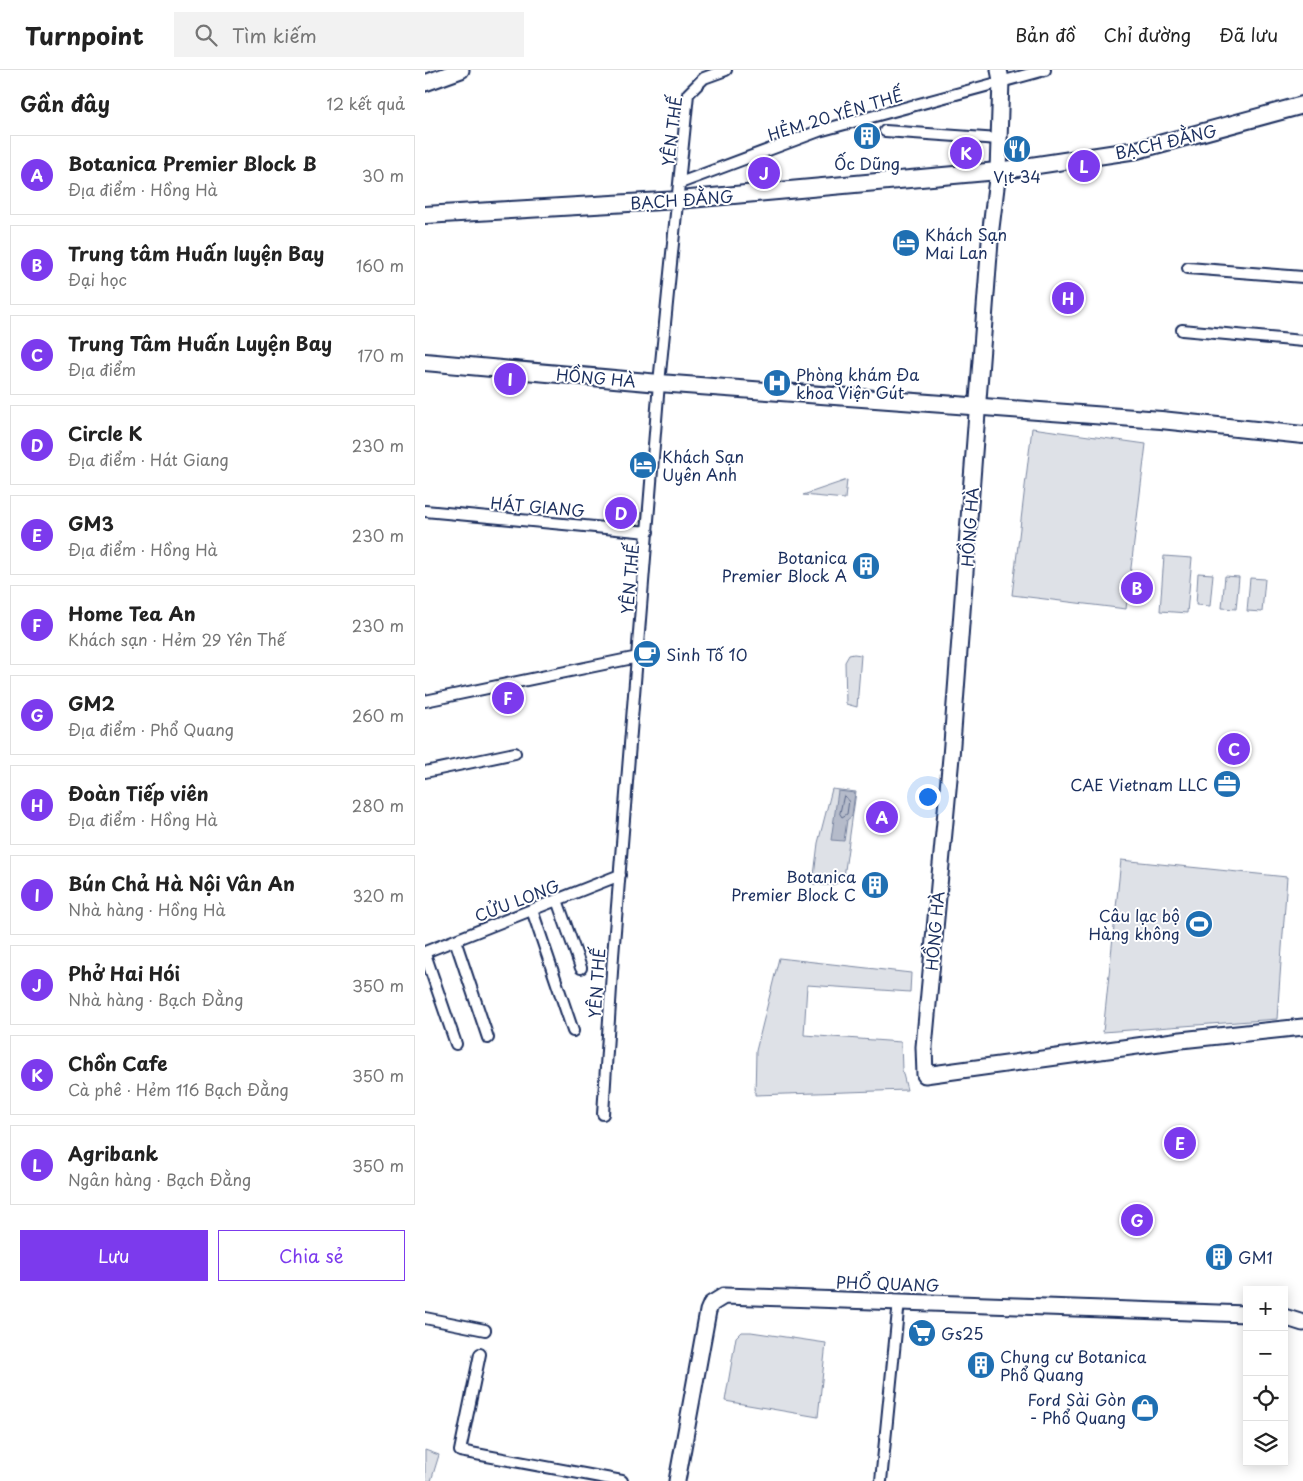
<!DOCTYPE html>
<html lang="vi">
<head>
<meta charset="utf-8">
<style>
  :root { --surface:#fff; --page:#f2f2f2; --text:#222; --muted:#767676; --line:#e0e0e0; --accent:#7c3aed }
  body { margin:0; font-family:"Playpen Sans",sans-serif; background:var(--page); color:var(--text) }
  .controls { position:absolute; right:15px; bottom:15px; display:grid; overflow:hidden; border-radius:0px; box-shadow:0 2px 12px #0003 }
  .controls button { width:45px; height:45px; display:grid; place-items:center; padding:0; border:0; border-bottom:1px solid var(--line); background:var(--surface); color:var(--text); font:25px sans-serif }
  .you { position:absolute; left:502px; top:726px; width:18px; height:18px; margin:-12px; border:4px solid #fff; border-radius:50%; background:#1a73e8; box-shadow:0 0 0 8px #1a73e833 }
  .badge { display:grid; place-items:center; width:32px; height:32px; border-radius:50%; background:var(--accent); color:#fff; font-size:16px; font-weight:700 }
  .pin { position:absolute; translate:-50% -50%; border:2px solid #fff; box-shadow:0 1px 5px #0006 }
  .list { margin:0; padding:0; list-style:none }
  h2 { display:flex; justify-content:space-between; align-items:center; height:65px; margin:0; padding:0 20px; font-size:21px }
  h2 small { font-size:16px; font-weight:400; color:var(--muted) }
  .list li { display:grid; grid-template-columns:32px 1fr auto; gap:15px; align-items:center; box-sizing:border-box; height:80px; margin:0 10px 10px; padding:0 10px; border:1px solid var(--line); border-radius:0px }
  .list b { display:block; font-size:19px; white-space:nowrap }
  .list p { margin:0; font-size:16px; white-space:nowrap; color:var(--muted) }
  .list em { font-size:16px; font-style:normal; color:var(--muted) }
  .actions { display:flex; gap:10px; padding:15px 20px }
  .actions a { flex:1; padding:11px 0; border:1px solid var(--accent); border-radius:0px; text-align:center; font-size:18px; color:var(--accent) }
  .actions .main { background:var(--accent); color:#fff }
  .icon { flex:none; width:28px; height:28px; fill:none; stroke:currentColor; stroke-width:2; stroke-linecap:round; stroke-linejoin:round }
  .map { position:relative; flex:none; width:878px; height:1411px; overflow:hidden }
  header { display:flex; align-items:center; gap:30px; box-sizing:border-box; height:70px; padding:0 25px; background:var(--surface); border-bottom:1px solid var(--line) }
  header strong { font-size:24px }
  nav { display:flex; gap:28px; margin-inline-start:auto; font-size:18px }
  .search { width:350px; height:45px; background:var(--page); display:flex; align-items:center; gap:12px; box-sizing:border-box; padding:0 18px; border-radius:0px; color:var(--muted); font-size:19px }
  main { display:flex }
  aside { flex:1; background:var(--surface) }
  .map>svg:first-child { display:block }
  .green { fill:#dee1e7; stroke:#7c88a2 }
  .water { fill:#b5bbca; stroke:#77839f }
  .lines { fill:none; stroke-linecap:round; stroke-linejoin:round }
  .shore { stroke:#596789; stroke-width:1 }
  .street-casing { stroke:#1b2f5e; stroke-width:14 }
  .secondary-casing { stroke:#1b2f5e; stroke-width:19 }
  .primary-casing { stroke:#1b2f5e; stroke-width:20 }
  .street { stroke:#fff; stroke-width:10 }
  .secondary { stroke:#fff; stroke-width:15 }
  .primary { stroke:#fff; stroke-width:16 }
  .labels { text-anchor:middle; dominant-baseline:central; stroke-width:4; stroke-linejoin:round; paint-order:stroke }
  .street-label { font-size:16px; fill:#1b2f5e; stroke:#fff }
  .poi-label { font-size:16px; fill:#1b2f5e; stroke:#fff; text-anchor:start }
</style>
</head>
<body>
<header>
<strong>Turnpoint</strong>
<div class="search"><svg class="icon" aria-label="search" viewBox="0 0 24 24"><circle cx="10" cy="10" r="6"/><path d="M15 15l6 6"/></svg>Tìm kiếm</div>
<nav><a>Bản đồ</a><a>Chỉ đường</a><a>Đã lưu</a></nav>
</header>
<main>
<aside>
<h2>Gần đây<small>12 kết quả</small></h2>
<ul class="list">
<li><span class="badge">A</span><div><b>Botanica Premier Block B</b><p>Địa điểm · Hồng Hà</p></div><em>30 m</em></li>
<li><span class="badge">B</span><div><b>Trung tâm Huấn luyện Bay</b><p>Đại học</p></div><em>160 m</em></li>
<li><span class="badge">C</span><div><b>Trung Tâm Huấn Luyện Bay</b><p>Địa điểm</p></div><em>170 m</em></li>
<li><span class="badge">D</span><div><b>Circle K</b><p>Địa điểm · Hát Giang</p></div><em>230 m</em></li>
<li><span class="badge">E</span><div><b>GM3</b><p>Địa điểm · Hồng Hà</p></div><em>230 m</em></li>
<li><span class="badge">F</span><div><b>Home Tea An</b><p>Khách sạn · Hẻm 29 Yên Thế</p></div><em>230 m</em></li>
<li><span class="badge">G</span><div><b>GM2</b><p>Địa điểm · Phổ Quang</p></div><em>260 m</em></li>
<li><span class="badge">H</span><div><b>Đoàn Tiếp viên</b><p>Địa điểm · Hồng Hà</p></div><em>280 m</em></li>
<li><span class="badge">I</span><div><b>Bún Chả Hà Nội Vân An</b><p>Nhà hàng · Hồng Hà</p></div><em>320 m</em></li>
<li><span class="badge">J</span><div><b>Phở Hai Hói</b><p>Nhà hàng · Bạch Đằng</p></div><em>350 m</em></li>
<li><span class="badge">K</span><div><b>Chồn Cafe</b><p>Cà phê · Hẻm 116 Bạch Đằng</p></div><em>350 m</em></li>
<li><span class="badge">L</span><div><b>Agribank</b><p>Ngân hàng · Bạch Đằng</p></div><em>350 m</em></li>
</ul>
<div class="actions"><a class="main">Lưu</a><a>Chia sẻ</a></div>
</aside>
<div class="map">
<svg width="878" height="1411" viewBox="0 0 878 1411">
  <rect width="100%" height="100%" fill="#fff"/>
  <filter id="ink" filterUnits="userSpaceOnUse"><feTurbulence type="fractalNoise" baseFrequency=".02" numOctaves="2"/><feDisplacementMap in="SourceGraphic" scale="10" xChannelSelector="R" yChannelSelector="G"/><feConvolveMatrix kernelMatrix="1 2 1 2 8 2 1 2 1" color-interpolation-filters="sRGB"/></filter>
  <g filter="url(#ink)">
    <!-- green -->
    <path class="green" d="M 607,358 L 721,374 L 701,539 L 587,525 Z
      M 422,410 L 420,429 L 378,425 Z
      M 739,486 L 767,488 L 762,543 L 735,541 Z
      M 773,503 L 788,504 L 785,536 L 771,535 Z
      M 800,506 L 814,507 L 811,539 L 797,538 Z
      M 825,508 L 840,509 L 837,542 L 822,541 Z
      M 429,584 L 436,585 L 432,637 L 421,634 L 420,592 L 424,585 Z
      M 407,719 L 431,722 L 419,807 C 412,818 400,815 388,814 L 393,773 Z
      M 696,790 L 862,807 L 852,949 L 678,962 Z
      M 354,888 L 486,903 L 485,922 L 382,915 L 379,965 L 476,972 L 477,1000 L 482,1020 L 330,1025 L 331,981 Z
      M 316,1262 L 326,1262 L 401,1273 L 393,1347 L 300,1331 L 311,1267 Z
      M 0,1380 L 14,1385 L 6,1411 L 0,1411 Z"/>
    <!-- water -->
    <path class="water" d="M 413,721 L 430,723 L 427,746 L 422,750 L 419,771 L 406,770 Z"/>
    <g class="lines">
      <!-- shore -->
      <path class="shore" d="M 419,726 L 424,730 L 422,744 L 417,747 L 415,744 Z"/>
      <defs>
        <path id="street" d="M 460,61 L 574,69
          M 255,113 L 394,61 L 620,0
          M 763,198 L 878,207
          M 757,260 L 878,271
          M 0,441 L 223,462
          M 0,631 L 213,587
          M 0,702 L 90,683
          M 132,830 L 156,898
          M 107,840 L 148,961
          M 30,870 L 63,968
          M 0,882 L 195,805
          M 0,884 L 31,974
          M 178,1044 L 188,886 L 234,313 L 263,24 L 279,8 L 301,0
          M 0,1248 L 60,1260
          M 55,1284 L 35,1381 L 197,1411
          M 456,1411 L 474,1231"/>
        <path id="secondary" d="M 574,0 L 576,10 L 573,101 L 566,158 L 526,687 L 499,977 L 500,1005 L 756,970 L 878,957
          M 0,13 L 36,0
          M 859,1247 L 878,1253
          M 252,1411 L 283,1241 L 286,1234 L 299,1226 L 822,1244"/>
        <path id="primary" d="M 0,145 L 254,130 L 573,101 L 712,80 L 878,35
          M 0,292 L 234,313 L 736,350 L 878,365"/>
      </defs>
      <!-- street casing -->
      <use href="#street" class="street-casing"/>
      <!-- secondary casing -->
      <use href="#secondary" class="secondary-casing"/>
      <!-- primary casing -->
      <use href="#primary" class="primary-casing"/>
      <!-- street -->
      <use href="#street" class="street"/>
      <!-- secondary -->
      <use href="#secondary" class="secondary"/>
      <!-- primary -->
      <use href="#primary" class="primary"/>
    </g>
  </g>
  <!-- icons -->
  <defs>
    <symbol id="building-disc" viewBox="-11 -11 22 22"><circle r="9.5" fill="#1f6fb2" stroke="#fff"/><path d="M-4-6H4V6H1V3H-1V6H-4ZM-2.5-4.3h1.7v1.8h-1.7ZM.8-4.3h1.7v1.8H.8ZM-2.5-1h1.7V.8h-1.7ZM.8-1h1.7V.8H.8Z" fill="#fff"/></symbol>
    <symbol id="restaurant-disc" viewBox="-11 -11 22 22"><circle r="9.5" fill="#1f6fb2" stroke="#fff"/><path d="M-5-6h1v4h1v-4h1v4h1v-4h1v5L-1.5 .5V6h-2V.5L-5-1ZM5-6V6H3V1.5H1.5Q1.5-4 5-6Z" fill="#fff"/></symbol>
    <symbol id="hotel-disc" viewBox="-11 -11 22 22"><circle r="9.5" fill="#1f6fb2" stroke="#fff"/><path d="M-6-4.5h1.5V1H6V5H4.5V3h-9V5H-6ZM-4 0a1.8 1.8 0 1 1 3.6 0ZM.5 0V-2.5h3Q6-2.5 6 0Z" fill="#fff"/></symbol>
    <symbol id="hospital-disc" viewBox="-11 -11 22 22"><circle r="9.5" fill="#1f6fb2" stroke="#fff"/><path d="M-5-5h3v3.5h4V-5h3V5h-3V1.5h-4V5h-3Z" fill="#fff"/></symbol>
    <symbol id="cafe-disc" viewBox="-11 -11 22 22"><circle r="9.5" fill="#1f6fb2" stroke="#fff"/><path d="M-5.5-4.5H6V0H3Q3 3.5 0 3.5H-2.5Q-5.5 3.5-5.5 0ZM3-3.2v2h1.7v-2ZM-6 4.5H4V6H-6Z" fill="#fff"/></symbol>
    <symbol id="office-disc" viewBox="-11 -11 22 22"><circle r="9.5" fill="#1f6fb2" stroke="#fff"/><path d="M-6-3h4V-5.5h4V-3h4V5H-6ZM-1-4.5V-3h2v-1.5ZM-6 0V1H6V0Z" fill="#fff"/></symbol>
    <symbol id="stadium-disc" viewBox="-11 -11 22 22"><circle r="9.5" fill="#1f6fb2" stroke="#fff"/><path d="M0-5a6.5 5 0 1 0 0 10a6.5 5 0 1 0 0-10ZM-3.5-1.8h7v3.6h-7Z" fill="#fff"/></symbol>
    <symbol id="supermarket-disc" viewBox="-11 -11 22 22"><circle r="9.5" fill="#1f6fb2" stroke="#fff"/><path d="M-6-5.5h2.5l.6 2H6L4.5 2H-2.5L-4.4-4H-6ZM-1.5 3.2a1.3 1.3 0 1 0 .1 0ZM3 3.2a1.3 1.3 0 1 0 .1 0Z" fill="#fff"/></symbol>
    <symbol id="shop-disc" viewBox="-11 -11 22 22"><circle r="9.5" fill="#1f6fb2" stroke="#fff"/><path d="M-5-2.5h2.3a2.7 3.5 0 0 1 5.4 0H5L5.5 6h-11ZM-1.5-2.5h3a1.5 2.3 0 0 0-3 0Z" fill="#fff"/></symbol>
  </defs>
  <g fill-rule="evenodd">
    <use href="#building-disc" x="426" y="50" width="32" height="32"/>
    <use href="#restaurant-disc" x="576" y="63" width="32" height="32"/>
    <use href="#hotel-disc" x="465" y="157" width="32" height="32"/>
    <use href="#hospital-disc" x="336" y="297" width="32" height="32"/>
    <use href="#hotel-disc" x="202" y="379" width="32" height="32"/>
    <use href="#building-disc" x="425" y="480" width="32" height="32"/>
    <use href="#cafe-disc" x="206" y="568" width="32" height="32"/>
    <use href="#office-disc" x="786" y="698" width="32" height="32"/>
    <use href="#building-disc" x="434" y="799" width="32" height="32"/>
    <use href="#stadium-disc" x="758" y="838" width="32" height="32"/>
    <use href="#building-disc" x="778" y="1171" width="32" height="32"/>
    <use href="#supermarket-disc" x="481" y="1247" width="32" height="32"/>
    <use href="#building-disc" x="540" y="1279" width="32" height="32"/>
    <use href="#shop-disc" x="704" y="1322" width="32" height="32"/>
  </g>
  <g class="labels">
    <!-- street labels -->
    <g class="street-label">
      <text transform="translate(410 44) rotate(-17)">HẺM 20 YÊN THẾ</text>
      <text transform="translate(246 61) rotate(-83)">YÊN THẾ</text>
      <text transform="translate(741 71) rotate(-13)">BẠCH ĐẰNG</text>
      <text transform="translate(257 129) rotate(-4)">BẠCH ĐẰNG</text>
      <text transform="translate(171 307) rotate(5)">HỒNG HÀ</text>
      <text transform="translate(113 436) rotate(5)">HÁT GIANG</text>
      <text transform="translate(544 457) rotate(-86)">HỒNG HÀ</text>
      <text transform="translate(204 509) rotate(-85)">YÊN THẾ</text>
      <text transform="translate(92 830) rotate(-21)">CỬU LONG</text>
      <text transform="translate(509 861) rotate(-85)">HỒNG HÀ</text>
      <text transform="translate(171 913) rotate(-86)">YÊN THẾ</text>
      <text transform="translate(463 1213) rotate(2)">PHỔ QUANG</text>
    </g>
    <!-- poi labels -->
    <g class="poi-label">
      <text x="442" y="93" text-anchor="middle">Ốc Dũng</text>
      <text x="592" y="106" text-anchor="middle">Vịt 34</text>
      <text x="500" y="164">Khách Sạn<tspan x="500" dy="18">Mai Lan</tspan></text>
      <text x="371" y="304">Phòng khám Đa<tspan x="371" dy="18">khoa Viện Gút</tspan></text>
      <text x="237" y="386">Khách Sạn<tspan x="237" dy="18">Uyên Anh</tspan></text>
      <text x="422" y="487" text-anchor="end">Botanica<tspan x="422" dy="18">Premier Block A</tspan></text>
      <text x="241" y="584">Sinh Tố 10</text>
      <text x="783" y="714" text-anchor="end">CAE Vietnam LLC</text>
      <text x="431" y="806" text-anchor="end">Botanica<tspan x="431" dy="18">Premier Block C</tspan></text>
      <text x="755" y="845" text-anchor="end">Câu lạc bộ<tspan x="755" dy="18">Hàng không</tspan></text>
      <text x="813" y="1187">GM1</text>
      <text x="516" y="1263">Gs25</text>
      <text x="575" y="1286">Chung cư Botanica<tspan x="575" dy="18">Phổ Quang</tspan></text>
      <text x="701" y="1329" text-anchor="end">Ford Sài Gòn<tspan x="701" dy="18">- Phổ Quang</tspan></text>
    </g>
  </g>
</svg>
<div class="controls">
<button>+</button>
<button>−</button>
<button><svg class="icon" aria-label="locate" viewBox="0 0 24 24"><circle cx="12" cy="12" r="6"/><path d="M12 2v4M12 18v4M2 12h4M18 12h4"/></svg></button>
<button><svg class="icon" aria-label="layers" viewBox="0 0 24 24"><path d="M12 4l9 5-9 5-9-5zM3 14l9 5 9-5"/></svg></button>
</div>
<div class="you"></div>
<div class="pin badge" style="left:457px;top:747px">A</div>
<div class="pin badge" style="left:712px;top:518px">B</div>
<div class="pin badge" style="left:809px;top:679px">C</div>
<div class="pin badge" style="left:196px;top:443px">D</div>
<div class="pin badge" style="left:755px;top:1073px">E</div>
<div class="pin badge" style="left:83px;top:628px">F</div>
<div class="pin badge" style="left:712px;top:1150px">G</div>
<div class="pin badge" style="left:643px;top:228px">H</div>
<div class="pin badge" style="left:85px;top:309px">I</div>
<div class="pin badge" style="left:339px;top:103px">J</div>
<div class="pin badge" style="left:541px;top:83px">K</div>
<div class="pin badge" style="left:659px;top:96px">L</div>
</div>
</main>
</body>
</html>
